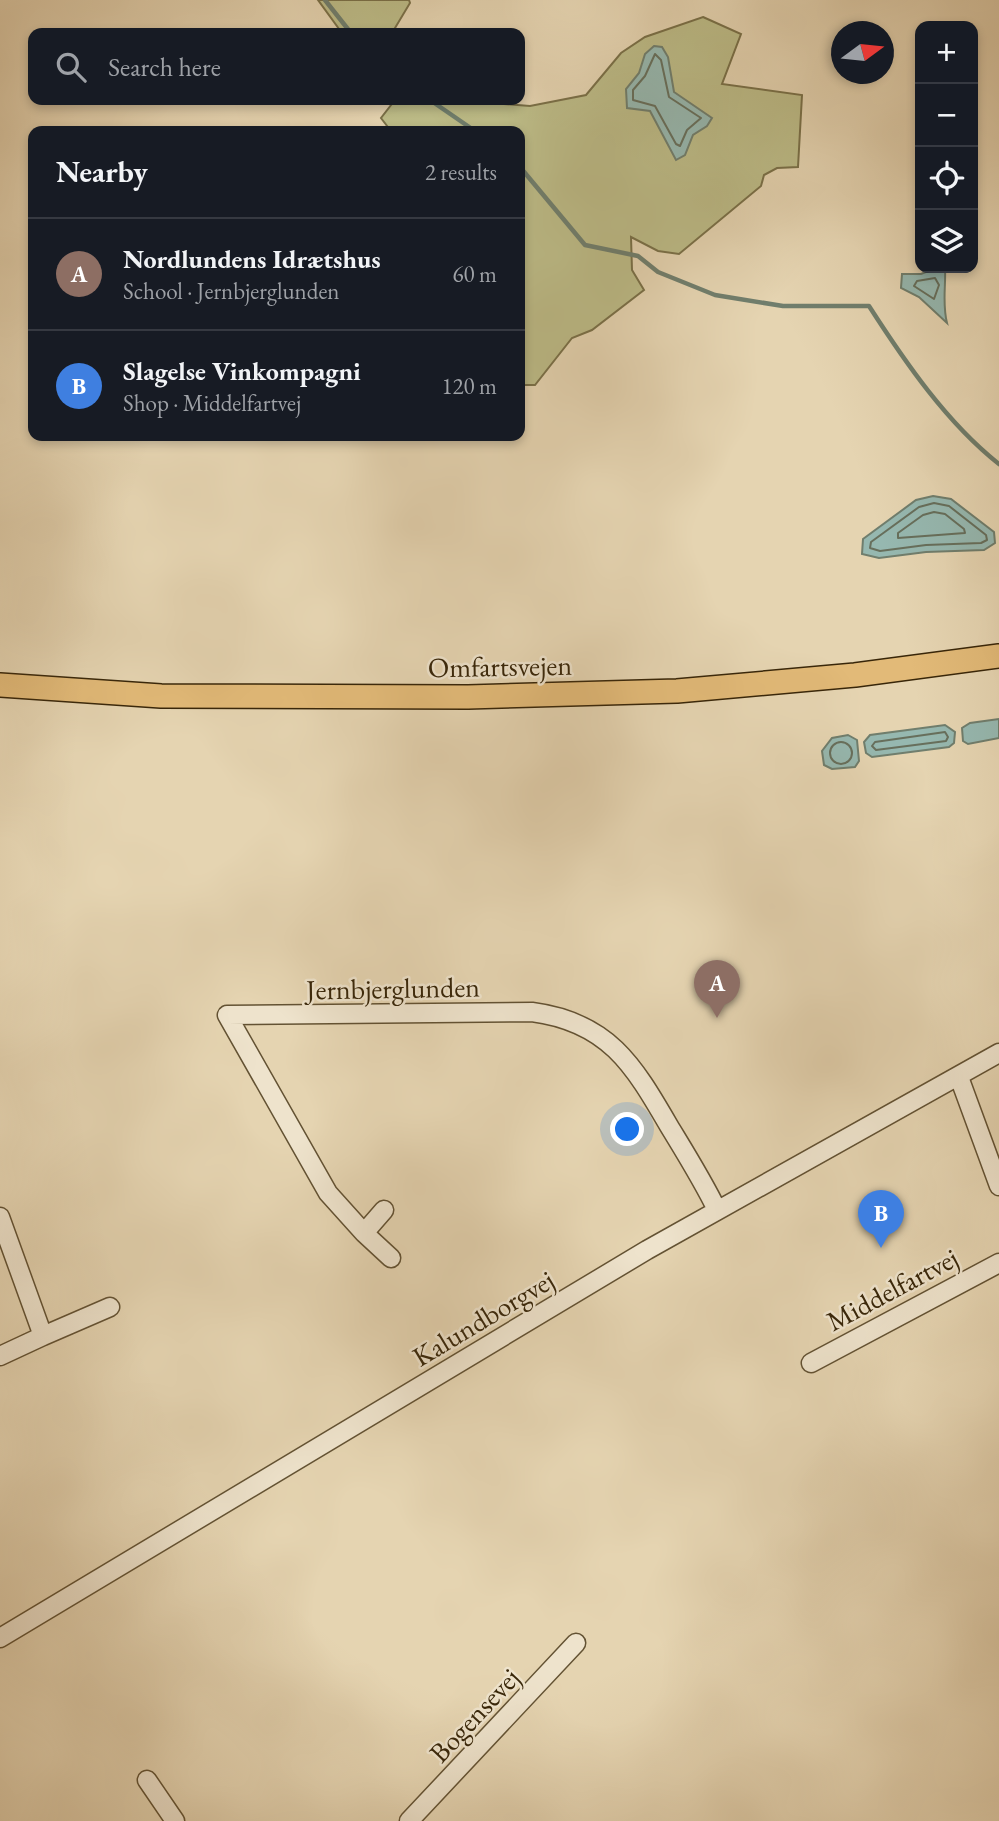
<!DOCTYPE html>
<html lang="en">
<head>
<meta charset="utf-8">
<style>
  :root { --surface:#171b24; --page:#242831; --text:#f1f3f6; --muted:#9ea1a6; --line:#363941; --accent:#c59692 }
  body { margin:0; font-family:"EB Garamond",serif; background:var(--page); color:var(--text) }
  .controls { position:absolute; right:21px; top:21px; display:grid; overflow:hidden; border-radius:14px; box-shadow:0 4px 10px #0003 }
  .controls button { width:63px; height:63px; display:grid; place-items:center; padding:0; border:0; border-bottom:2px solid var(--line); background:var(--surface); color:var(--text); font:35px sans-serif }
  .compass { position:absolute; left:831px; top:21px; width:63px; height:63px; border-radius:50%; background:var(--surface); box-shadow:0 4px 10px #0003; rotate:75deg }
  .you { position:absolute; left:628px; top:1130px; width:24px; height:24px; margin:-18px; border:5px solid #fff; border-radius:50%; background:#1a73e8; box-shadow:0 0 0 10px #1a73e833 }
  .badge { display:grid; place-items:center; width:46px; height:46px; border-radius:50%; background:var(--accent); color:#fff; font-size:23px; font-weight:700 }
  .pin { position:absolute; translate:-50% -58px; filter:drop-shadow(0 2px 4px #0008) }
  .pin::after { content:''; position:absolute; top:37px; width:24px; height:21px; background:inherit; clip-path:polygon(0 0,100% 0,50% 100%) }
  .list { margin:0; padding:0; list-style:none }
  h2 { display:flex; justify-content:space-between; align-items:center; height:91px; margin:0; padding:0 28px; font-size:30px }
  h2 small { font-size:23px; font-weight:400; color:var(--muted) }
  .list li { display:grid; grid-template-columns:46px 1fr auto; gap:21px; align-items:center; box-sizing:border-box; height:112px; padding:0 28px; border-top:2px solid var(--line) }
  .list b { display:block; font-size:26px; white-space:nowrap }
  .list p { margin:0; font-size:23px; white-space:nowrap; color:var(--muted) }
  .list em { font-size:23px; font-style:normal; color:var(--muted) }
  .icon { flex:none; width:38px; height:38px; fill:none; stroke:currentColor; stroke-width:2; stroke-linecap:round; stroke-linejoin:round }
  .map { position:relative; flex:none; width:999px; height:1821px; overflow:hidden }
  .search { position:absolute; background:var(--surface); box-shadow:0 4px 10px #0003; left:28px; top:28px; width:497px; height:77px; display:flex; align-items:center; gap:18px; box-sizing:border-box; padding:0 24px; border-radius:14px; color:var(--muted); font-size:26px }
  .panel { position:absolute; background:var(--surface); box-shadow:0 4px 10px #0003; left:28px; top:126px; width:497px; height:315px; border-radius:14px }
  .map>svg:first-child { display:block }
  .green { fill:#bcbb87; stroke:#7a7048; stroke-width:2 }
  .water { fill:#96b8b0; stroke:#707e6d; stroke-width:2 }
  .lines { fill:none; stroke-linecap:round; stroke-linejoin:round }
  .shore { stroke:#676f5c; stroke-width:2 }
  .stream { stroke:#707e6d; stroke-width:4.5 }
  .minor-casing { stroke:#635233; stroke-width:21 }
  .major-casing { stroke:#382609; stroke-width:26 }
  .minor { stroke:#eee3cc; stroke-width:18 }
  .major { stroke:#e2ba78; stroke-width:23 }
  .labels { text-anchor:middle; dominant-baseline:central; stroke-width:5; stroke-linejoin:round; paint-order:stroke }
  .street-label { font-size:28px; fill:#382609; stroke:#eee3cc }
</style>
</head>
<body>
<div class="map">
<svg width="999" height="1821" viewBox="0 0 999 1821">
  <rect width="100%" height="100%" fill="#e5d4b1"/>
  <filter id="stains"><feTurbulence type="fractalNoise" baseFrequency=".00286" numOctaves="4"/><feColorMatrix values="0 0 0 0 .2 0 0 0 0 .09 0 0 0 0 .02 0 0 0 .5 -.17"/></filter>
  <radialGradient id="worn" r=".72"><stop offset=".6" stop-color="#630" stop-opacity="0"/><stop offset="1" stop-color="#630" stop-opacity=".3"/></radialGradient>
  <!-- green -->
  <path class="green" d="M 318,0 L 409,0 L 410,3 L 392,33 L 342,33 Z
    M 703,17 L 741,34 L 722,84 L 802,95 L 798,167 L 777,168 L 764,175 L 761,186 L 679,254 L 658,251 L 631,237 L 632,270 L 644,290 L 592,330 L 572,338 L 535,385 L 520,385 L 520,131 L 391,131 L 381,118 L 395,100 L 491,100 L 492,103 L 530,106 L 586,95 L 621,53 L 645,37 Z"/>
  <!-- water -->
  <path class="water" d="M 654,46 L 662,47 L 668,57 L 674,92 L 712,118 L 707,126 L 693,135 L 685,155 L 676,160 L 650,111 L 627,108 L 626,89 L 639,73 L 645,54 Z
    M 936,268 L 945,268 C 946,287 942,303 947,323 L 919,297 L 901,288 L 902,274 L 921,274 Z
    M 933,496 L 951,499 L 994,532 L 995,543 L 984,550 L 926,552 L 879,558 L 862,554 L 863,539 L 916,500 Z
    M 999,719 L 999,738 L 968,744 L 963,741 L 962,728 L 970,723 Z
    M 945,725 L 955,732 L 954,743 L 949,747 L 872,757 L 866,753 L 864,742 L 870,735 Z
    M 848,735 L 857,740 L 859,761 L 855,767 L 832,769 L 824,765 L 822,751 L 832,738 Z"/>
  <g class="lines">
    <!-- shore -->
    <path class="shore" d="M 655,54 L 661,60 L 669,97 L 701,118 L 687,130 L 680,146 L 676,144 L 655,106 L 633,100 L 633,90 L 645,76 Z
      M 935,278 L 939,285 L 934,299 L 914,286 L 917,281 Z
      M 934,503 L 949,506 L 986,535 L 987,540 L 981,543 L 926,545 L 880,551 L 870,548 L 871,542 L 919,507 Z
      M 934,512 L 945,514 L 964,529 L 965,533 L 898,538 L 898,533 L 923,515 Z
      M 945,732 L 948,737 L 946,741 L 876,750 L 872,746 L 875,742 Z
      M830 753a11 11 0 1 1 22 0a11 11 0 1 1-22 0Z"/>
    <!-- stream -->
    <path class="stream" d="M 325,0 L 351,33
      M 430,100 L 475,131
      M 520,167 L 585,245 L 638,256 L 658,272 L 715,295 L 783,306 L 869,306 C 905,362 947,423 999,464"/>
    <defs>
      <path id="minor" d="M 959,1077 L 999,1186
        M 364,1233 L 384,1210
        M 391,1258 L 364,1233 L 328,1193 L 227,1015 L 532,1012 C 608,1022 633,1064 669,1126 C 686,1154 703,1181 717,1210
        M 43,1336 L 110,1307
        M 0,1356 L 43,1336 L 0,1217
        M 811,1363 L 999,1263
        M 0,1638 L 647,1250 L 999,1053
        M 147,1780 L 175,1821
        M 409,1821 L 576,1643"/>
      <path id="major" d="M 0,685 L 161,696 L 468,697 L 677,691 L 855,675 L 999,656"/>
    </defs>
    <!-- minor casing -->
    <use href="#minor" class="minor-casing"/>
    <!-- major casing -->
    <use href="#major" class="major-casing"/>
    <!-- minor -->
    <use href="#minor" class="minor"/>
    <!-- major -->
    <use href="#major" class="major"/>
  </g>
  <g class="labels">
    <!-- street labels -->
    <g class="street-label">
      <text transform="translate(500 666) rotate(-1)">Omfartsvejen</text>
      <text transform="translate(393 988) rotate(-1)">Jernbjerglunden</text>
      <text transform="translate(892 1289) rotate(-28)">Middelfartvej</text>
      <text transform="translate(483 1318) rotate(-31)">Kalundborgvej</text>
      <text transform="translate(474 1715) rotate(-47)">Bogensevej</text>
    </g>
  </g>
  <rect width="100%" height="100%" filter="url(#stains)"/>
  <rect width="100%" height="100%" fill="url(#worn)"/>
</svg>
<div class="controls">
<button>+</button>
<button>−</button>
<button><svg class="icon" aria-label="locate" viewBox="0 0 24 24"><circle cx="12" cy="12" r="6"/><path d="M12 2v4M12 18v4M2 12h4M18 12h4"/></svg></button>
<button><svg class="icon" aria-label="layers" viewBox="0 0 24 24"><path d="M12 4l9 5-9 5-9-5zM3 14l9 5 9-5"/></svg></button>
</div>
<svg class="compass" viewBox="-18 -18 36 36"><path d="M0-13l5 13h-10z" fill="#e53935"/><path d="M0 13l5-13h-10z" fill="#9ea1a6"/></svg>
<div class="you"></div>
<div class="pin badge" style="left:717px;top:1018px;background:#8d6e63">A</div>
<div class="pin badge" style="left:881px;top:1248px;background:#3f7fe0">B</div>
<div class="search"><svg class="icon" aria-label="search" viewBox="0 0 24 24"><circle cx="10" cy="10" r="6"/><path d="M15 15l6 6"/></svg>Search here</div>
<section class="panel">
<h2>Nearby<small>2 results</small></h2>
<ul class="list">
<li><span class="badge" style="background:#8d6e63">A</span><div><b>Nordlundens Idrætshus</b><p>School · Jernbjerglunden</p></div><em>60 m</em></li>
<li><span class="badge" style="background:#3f7fe0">B</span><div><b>Slagelse Vinkompagni</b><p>Shop · Middelfartvej</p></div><em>120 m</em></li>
</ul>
</section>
</div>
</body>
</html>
